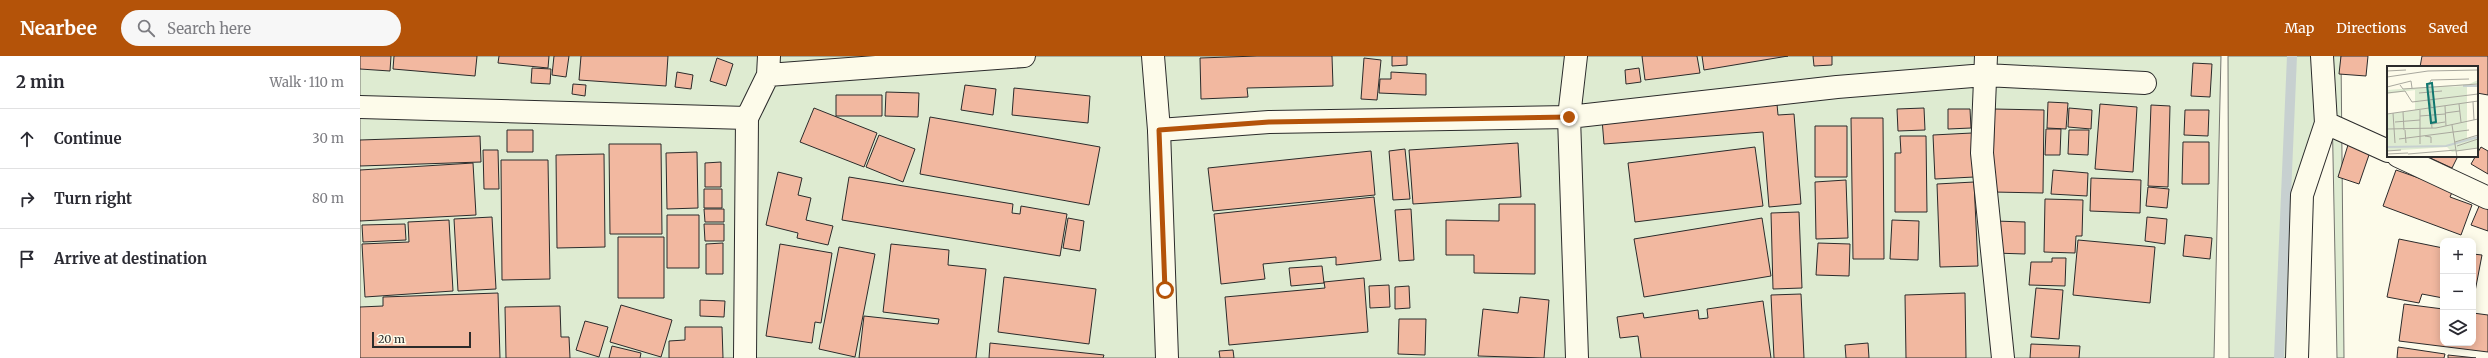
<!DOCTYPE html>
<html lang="en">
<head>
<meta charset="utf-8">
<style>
  :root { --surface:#fff; --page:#f7f7f7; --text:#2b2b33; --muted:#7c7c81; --line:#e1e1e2; --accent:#b45309 }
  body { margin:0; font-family:Merriweather,serif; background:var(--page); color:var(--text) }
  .controls { position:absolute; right:12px; bottom:12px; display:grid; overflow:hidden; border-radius:8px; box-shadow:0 2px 10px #0003 }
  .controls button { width:36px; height:36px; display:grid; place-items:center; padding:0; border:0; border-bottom:1px solid var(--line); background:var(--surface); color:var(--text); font:20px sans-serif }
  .scale { position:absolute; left:12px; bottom:10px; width:99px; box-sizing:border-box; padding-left:4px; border:2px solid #2b2b2b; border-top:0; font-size:11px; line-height:14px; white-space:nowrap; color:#2b2b2b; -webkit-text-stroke:3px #fdfbea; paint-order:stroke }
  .stop { position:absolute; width:12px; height:12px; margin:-9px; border:3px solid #b45309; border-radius:50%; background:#fff }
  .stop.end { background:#b45309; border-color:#fff; box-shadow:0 1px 4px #0008 }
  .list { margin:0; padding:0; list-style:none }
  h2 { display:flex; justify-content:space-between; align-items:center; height:52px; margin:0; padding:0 16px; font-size:17px }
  h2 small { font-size:13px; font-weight:400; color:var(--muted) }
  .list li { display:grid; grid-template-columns:26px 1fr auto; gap:12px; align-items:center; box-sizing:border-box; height:60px; padding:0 16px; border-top:1px solid var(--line) }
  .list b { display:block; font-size:15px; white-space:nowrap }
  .list em { font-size:13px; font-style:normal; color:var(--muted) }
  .icon { flex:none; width:22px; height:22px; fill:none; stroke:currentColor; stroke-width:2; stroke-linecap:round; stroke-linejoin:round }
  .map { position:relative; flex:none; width:2128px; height:302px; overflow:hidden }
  header { display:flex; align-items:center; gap:24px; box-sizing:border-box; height:56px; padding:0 20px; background:var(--accent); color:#fff }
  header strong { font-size:19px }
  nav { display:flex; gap:22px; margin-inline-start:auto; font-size:14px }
  .search { width:280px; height:36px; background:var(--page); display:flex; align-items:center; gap:10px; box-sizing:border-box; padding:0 14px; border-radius:22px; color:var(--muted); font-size:15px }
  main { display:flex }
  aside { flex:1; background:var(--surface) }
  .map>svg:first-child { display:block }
  .green { fill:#deebd1; stroke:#74746e }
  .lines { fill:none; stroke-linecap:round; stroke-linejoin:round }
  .stream { stroke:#c7d0d0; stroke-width:10 }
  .building { fill:#f2b8a0; stroke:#2b2b2b }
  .minor-casing { stroke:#2b2b2b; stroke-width:24 }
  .tertiary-casing { stroke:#2b2b2b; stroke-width:24 }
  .minor { stroke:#fdfbea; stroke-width:22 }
  .tertiary { stroke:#fdfbea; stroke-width:22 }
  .route { stroke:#b45309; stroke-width:5 }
  .inset-river { fill:none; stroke:#c7d0d0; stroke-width:2 }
  .inset-road { fill:none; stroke:#a9a89e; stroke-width:1 }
  .view { fill:#0f766e; fill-opacity:0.15; stroke:#0f766e; stroke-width:2 }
  .inset-edge { fill:none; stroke:#2b2b2b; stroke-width:2 }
</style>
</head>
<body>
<header>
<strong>Nearbee</strong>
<div class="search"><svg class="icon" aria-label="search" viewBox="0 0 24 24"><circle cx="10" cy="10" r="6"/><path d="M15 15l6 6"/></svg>Search here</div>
<nav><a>Map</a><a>Directions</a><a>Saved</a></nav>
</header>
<main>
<aside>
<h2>2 min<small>Walk · 110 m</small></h2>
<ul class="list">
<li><svg class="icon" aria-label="ahead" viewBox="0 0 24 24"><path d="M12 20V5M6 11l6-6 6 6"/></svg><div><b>Continue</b></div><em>30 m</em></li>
<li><svg class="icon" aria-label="right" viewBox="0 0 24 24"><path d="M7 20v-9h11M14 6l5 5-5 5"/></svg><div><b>Turn right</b></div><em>80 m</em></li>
<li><svg class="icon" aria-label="arrive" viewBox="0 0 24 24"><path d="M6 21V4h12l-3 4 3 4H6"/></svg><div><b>Arrive at destination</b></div></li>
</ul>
</aside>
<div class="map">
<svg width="2128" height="302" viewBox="0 0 2128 302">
  <rect width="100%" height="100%" fill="#fdfbea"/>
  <!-- green -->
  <path class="green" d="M 0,0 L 1861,0 L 1854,302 L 0,302 Z
    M 1868,0 L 1957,0 L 1947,302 L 1869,302 Z
    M 1971,0 L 1981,0 L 1984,302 L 1977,302 Z"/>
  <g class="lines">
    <!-- stream -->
    <path class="stream" d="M 1919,302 L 1932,0"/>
  </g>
  <!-- building -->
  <path class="building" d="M 0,0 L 31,0 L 30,15 L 0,13 Z
    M 34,0 L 117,0 L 115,20 L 33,13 Z
    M 139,0 L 189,0 L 188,12 L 138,7 Z
    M 194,0 L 209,0 L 206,21 L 192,19 Z
    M 221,0 L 308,0 L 306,30 L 219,24 Z
    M 897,0 L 972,0 L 973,30 L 887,32 L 888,41 L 841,43 L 840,2 Z
    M 1032,0 L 1047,0 L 1047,9 L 1032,10 Z
    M 1282,0 L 1337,0 L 1340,17 L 1285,24 Z
    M 1342,0 L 1428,0 L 1344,14 Z
    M 1453,0 L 1472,0 L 1472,9 L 1454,10 Z
    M 1981,0 L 2008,0 L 2006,20 L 1979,18 Z
    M 2062,0 L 2128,0 L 2128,39 L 2117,37 L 2117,11 L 2060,11 Z
    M 357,2 L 373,8 L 366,30 L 350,25 Z
    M 1004,2 L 1021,4 L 1017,44 L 1001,43 Z
    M 1833,7 L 1852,8 L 1850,41 L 1831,40 Z
    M 172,12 L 191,13 L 190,28 L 171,27 Z
    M 1279,12 L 1281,26 L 1266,28 L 1265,14 Z
    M 317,16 L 333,19 L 331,33 L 315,31 Z
    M 1031,16 L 1066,18 L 1066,39 L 1019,37 L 1020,23 L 1031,23 Z
    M 213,28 L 226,29 L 225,40 L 212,38 Z
    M 605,29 L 636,33 L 633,59 L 601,54 Z
    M 654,32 L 730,40 L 728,67 L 652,59 Z
    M 526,36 L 559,37 L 558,61 L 525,60 Z
    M 476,39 L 522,39 L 522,60 L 476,60 Z
    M 1688,46 L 1708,47 L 1706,73 L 1687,72 Z
    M 1417,48 L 1418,59 L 1434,58 L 1441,148 L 1409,151 L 1403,76 L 1244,88 L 1242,63 Z
    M 1740,48 L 1777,51 L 1773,116 L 1735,113 Z
    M 1791,49 L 1810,50 L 1808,131 L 1788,130 Z
    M 454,52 L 517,77 L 504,111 L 440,86 Z
    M 1564,52 L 1565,74 L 1538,75 L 1537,53 Z
    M 1709,52 L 1732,54 L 1731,73 L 1708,71 Z
    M 1588,53 L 1610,53 L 1611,72 L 1588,73 Z
    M 1634,53 L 1684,54 L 1683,137 L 1633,136 Z
    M 1825,54 L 1849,54 L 1848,80 L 1824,79 Z
    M 570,61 L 740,91 L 729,149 L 560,118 Z
    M 1491,62 L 1523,62 L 1524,203 L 1493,203 Z
    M 1455,70 L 1487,70 L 1487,121 L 1455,121 Z
    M 1686,73 L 1701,73 L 1700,99 L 1685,99 Z
    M 147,74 L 173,74 L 173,96 L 147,96 Z
    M 1709,74 L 1729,74 L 1728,99 L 1708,98 Z
    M 1612,77 L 1614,121 L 1575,123 L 1573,79 Z
    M 519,79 L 555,93 L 543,126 L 506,111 Z
    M 120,80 L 121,106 L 0,110 L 0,84 Z
    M 1540,80 L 1566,80 L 1567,156 L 1535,156 L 1535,97 L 1541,97 Z
    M 1823,86 L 1849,86 L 1849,128 L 1822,128 Z
    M 1158,87 L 1161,141 L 1053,148 L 1049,94 Z
    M 249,88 L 301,88 L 302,178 L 250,178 Z
    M 1988,89 L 2010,96 L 1999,128 L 1978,121 Z
    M 1395,91 L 1403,150 L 1275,166 L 1268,107 Z
    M 2121,91 L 2128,95 L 2128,118 L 2111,108 Z
    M 1045,93 L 1050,143 L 1033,144 L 1029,95 Z
    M 123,94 L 138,94 L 139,133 L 124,133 Z
    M 1011,95 L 1015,139 L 853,155 L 848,112 Z
    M 337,96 L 338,152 L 307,153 L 306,97 Z
    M 244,98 L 245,191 L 197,192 L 196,99 Z
    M 2066,100 L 2098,100 L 2092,112 Z
    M 141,104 L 188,104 L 190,223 L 142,224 Z
    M 361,106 L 361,131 L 345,131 L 345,107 Z
    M 113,107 L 116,159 L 0,165 L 0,114 Z
    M 1693,114 L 1728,117 L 1727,140 L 1691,138 Z
    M 2036,114 L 2093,134 L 2090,141 L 2112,149 L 2101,179 L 2023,150 Z
    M 418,116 L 442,122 L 438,139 L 451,142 L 446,164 L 473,170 L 468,189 L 437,182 L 438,177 L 406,169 Z
    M 489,121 L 653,148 L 652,157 L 660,158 L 661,150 L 707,158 L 700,200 L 482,164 Z
    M 1731,122 L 1781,124 L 1780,157 L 1730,155 Z
    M 1486,124 L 1488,182 L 1456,183 L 1455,126 Z
    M 1614,126 L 1618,210 L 1580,211 L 1577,128 Z
    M 1788,131 L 1809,133 L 1807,152 L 1786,150 Z
    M 344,133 L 362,133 L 362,152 L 344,152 Z
    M 1014,141 L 1021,204 L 976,209 L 976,201 L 903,208 L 905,223 L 861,228 L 854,158 Z
    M 1685,143 L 1723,144 L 1722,180 L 1716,180 L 1715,197 L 1684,196 Z
    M 1139,148 L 1175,148 L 1175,218 L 1114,217 L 1114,199 L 1086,199 L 1086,164 L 1139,165 Z
    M 2120,148 L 2128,151 L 2128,175 L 2111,169 Z
    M 344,153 L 364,153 L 364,166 L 345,166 Z
    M 1051,153 L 1054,204 L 1039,205 L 1035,154 Z
    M 1439,156 L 1442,232 L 1413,233 L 1411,157 Z
    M 307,159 L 339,159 L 339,212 L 307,212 Z
    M 132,161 L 136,233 L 98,235 L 94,163 Z
    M 1787,161 L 1807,163 L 1805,188 L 1785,185 Z
    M 708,162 L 724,165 L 720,195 L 703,192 Z
    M 1402,162 L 1411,220 L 1284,241 L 1274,183 Z
    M 89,164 L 93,235 L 5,241 L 2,188 L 49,186 L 48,166 Z
    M 1532,164 L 1559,165 L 1558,204 L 1530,203 Z
    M 1635,165 L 1665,166 L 1665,198 L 1634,197 Z
    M 45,168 L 46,184 L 3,186 L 2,169 Z
    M 344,168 L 364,168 L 364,185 L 345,185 Z
    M 1825,179 L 1852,182 L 1850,203 L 1823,200 Z
    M 258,181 L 304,181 L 304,242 L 258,242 Z
    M 2039,183 L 2083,192 L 2083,242 L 2062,238 L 2059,247 L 2027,241 Z
    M 1718,184 L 1795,191 L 1790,247 L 1713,239 Z
    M 363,187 L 363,218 L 346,218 L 346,188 Z
    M 1458,187 L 1490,188 L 1489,220 L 1456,219 Z
    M 420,188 L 472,197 L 461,267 L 455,266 L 452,287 L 406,280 Z
    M 531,188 L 589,194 L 588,209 L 626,213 L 616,302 L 499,302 L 504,260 L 578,268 L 579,263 L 523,256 Z
    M 479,191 L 515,198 L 495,301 L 459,293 Z
    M 2113,198 L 2122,199 L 2113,246 Z
    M 1692,202 L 1706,202 L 1705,230 L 1669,229 L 1671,206 L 1692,206 Z
    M 962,210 L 964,227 L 931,230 L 929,212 Z
    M 644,221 L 736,233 L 729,288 L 638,276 Z
    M 1004,222 L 1008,276 L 869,289 L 865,241 L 965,232 L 964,226 Z
    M 1029,229 L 1030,251 L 1010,252 L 1009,230 Z
    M 1049,230 L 1050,252 L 1035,253 L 1035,231 Z
    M 1676,232 L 1703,234 L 1699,283 L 1671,281 Z
    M 138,237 L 140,302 L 0,302 L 0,251 L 23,250 L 23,241 Z
    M 1605,237 L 1606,302 L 1546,302 L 1545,239 Z
    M 1441,238 L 1444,302 L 1414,302 L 1411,239 Z
    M 1160,241 L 1189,244 L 1184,302 L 1118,300 L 1123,253 L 1158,257 Z
    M 340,244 L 365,245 L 364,261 L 340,260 Z
    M 1403,245 L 1411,302 L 1281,302 L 1278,280 L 1260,282 L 1257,261 L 1283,257 L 1284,262 L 1338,254 L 1339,263 L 1348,262 L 1347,253 Z
    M 2044,248 L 2083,253 L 2083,287 L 2113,287 L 2113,257 L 2128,259 L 2128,296 L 2039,285 Z
    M 261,249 L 312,264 L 301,301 L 250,286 Z
    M 200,250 L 201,281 L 209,281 L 210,302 L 146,302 L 145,251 Z
    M 1039,263 L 1066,263 L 1065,299 L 1038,298 Z
    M 225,265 L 248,271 L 239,301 L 216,294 Z
    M 325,271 L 362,271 L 363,302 L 309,302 L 309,285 L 325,284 Z
    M 630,287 L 744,299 L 743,302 L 629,302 Z
    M 1508,287 L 1509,302 L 1486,302 L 1485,289 Z
    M 1671,288 L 1720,290 L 1719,302 L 1670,302 Z
    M 252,290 L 281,297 L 280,302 L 249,302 Z
    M 2038,291 L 2085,298 L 2084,302 L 2037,302 Z
    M 873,294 L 874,302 L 860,302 L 859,295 Z
    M 2088,299 L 2116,302 L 2088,302 Z"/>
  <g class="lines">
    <defs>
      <path id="minor" d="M 1216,0 L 1209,61 L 1217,302
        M 1626,0 L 1622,97 L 1643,302
        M 408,19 L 664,0
        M 0,51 L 387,62
        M 1966,67 L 2028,95
        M 799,74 L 909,66 L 1209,61 L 1477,31 L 1625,19 L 1785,27
        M 2038,100 L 2128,142
        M 385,302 L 387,62 L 408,19 L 409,0
        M 1937,302 L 1942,139 L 1966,67 L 1962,0"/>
      <path id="tertiary" d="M 793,0 L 799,74 L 807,302"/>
    </defs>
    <!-- minor casing -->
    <use href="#minor" class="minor-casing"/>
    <!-- tertiary casing -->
    <use href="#tertiary" class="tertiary-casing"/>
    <!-- minor -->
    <use href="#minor" class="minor"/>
    <!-- tertiary -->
    <use href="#tertiary" class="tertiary"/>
  </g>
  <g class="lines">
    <!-- route -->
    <path class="route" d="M 805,234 L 799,74 L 909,66 L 1209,61"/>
  </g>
  <!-- overview -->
  <g transform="translate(2027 10)">
    <rect width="91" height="91" fill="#fdfbea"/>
    <path d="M 91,14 L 91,18 L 54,21 L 80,20 L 80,72 L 91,71 L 91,82 L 65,86 L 60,81 L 0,85 L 0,48 L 28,44 L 28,24 L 0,28 L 0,24 L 82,18 Z" fill="#deebd1"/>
    <path class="inset-river" d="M 76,20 L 91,20M 0,81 L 59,80 L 91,71"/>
    <path class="inset-road" d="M 0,5 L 19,4M 0,11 L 41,5 L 91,4M 13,19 L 16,23 L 91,18M 0,21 L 24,15 L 25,22M 41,21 L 44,14 L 82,13M 41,24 L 44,42M 0,27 L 18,25 L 25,36 L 91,28M 32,27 L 55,25M 86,36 L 87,54M 72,38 L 74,56M 58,40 L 59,60M 33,44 L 33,78M 16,46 L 17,64M 6,47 L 8,77M 58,47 L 73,45M 0,48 L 91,35M 33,50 L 58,48M 44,50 L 45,62M 8,56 L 33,54M 45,58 L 58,56M 65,59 L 70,91M 0,63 L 49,62 L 91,53M 18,64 L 19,77M 38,70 L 44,71 L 44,77M 12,73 L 82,64M 68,76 L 91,69M 70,80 L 91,73M 0,85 L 14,84M 69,85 L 91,82M 0,88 L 21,87M 21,88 L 69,84"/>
    <path class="view" d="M 45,17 L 49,56 L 44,57 L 40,18 Z"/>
    <rect width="91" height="91" class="inset-edge"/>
  </g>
</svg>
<div class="controls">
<button>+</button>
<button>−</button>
<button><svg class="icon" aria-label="layers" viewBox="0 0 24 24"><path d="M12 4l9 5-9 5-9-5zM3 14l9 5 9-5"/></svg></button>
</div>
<div class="scale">20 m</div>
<div class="stop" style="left:805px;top:234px"></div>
<div class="stop end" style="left:1209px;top:61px"></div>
</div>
</main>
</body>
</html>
